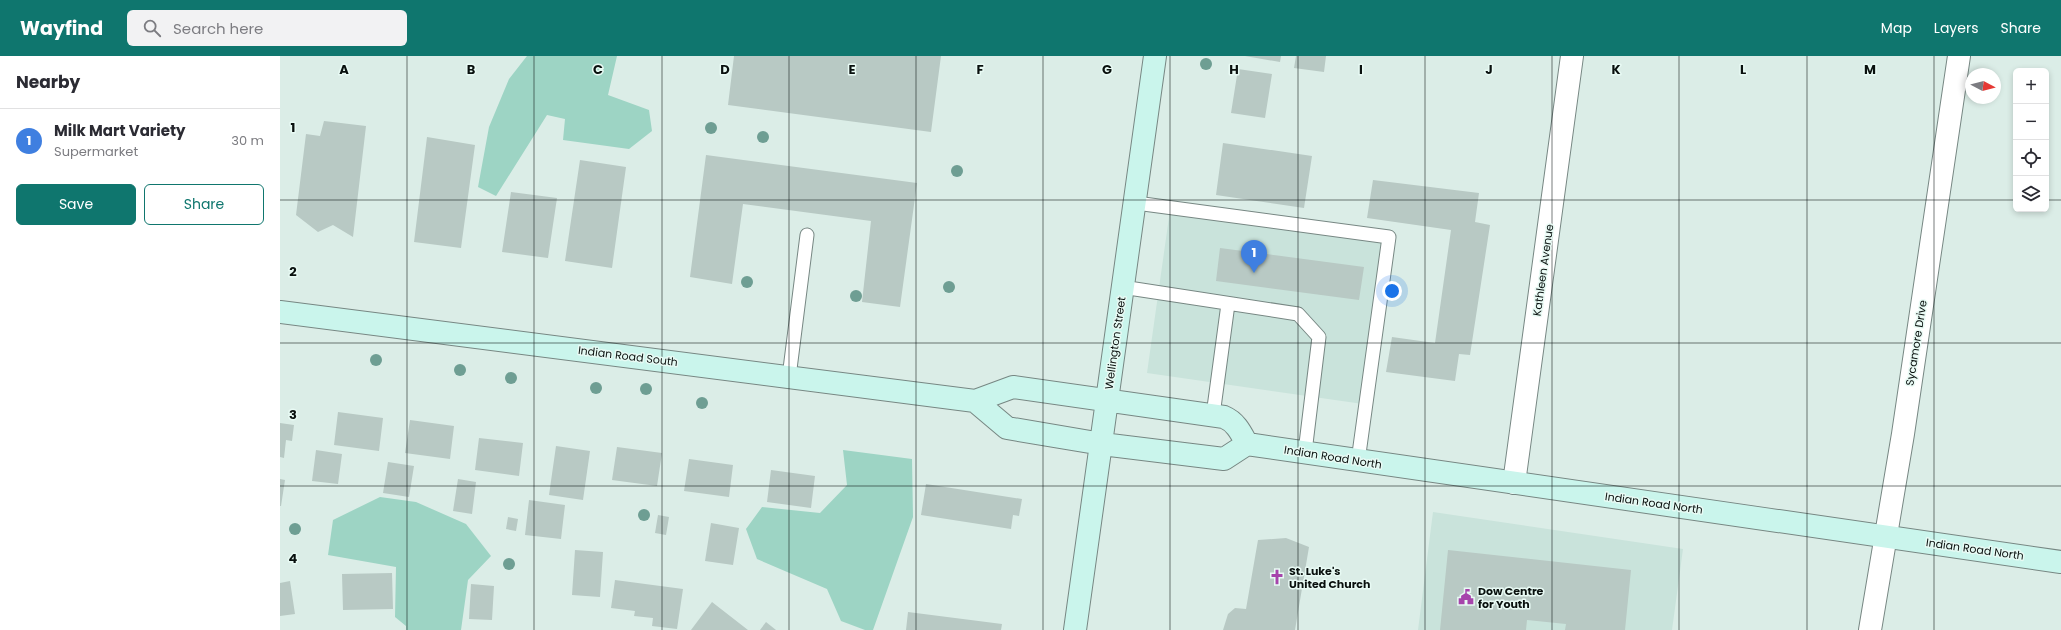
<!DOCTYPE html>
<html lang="en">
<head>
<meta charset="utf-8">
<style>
  :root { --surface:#fff; --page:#f2f2f3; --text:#2b2b33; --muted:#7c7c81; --line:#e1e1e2; --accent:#0f766e }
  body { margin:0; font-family:Poppins,sans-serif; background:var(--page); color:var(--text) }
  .controls { position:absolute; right:12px; top:12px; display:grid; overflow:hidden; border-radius:6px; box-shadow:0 2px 6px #0003 }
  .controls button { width:36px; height:36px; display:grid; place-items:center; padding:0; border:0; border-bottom:1px solid var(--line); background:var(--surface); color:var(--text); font:20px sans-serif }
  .compass { position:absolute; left:1685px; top:12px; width:36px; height:36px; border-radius:50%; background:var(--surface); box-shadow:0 2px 6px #0003; rotate:97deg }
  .you { position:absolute; left:1112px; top:235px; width:14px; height:14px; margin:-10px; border:3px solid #fff; border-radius:50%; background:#1a73e8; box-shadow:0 0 0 6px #1a73e833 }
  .badge { display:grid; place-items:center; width:26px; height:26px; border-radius:50%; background:var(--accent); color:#fff; font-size:13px; font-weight:700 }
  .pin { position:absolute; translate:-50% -33px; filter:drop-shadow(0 1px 2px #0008) }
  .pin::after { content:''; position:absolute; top:21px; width:14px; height:12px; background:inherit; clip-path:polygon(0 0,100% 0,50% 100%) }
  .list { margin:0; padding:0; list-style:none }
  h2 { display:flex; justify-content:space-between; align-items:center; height:52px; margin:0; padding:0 16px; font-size:17px }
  h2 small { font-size:13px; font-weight:400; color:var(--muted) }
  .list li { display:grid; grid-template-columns:26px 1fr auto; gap:12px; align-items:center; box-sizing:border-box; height:64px; padding:0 16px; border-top:1px solid var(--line) }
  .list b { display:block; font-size:15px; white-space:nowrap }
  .list p { margin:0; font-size:13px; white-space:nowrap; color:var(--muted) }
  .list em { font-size:13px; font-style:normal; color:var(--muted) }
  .actions { display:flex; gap:8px; padding:12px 16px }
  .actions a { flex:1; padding:9px 0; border:1px solid var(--accent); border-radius:6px; text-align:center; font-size:14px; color:var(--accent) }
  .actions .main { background:var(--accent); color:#fff }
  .icon { flex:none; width:22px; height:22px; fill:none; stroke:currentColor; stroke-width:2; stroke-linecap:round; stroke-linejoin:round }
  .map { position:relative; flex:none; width:1781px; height:574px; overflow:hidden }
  header { display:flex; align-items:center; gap:24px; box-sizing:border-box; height:56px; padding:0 20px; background:var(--accent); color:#fff }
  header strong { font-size:19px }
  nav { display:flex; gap:22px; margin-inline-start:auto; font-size:14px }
  .search { width:280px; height:36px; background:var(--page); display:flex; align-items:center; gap:10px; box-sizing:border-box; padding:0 14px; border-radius:6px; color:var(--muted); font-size:15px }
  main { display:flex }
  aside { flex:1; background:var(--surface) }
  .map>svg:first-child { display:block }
  .built { fill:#c9e3db }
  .green { fill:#9dd4c4 }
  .building { fill:#b8c9c4 }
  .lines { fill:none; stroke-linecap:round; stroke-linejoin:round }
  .service-casing { stroke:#778783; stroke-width:15 }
  .minor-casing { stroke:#778783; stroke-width:24 }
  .secondary-casing { stroke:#778783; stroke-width:24 }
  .service { stroke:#fff; stroke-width:13 }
  .minor { stroke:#fff; stroke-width:22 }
  .secondary { stroke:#caf5ec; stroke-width:22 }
  .tree { fill:#6e9e93 }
  .grid { fill:none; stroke:#09100e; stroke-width:1; stroke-opacity:0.55 }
  .labels { text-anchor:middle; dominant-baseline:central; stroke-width:3; stroke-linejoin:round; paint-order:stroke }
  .street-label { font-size:11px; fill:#09100e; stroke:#e8faf4 }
  .poi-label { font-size:11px; font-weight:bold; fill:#09100e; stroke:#e8faf4; text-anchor:start }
  .grid-label { font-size:13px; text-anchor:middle; font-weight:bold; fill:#09100e; stroke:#e8faf4; stroke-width:3; stroke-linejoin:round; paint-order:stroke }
</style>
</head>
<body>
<header>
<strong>Wayfind</strong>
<div class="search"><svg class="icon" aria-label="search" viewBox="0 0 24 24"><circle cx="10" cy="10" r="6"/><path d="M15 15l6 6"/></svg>Search here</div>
<nav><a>Map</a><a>Layers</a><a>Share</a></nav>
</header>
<main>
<aside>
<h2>Nearby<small></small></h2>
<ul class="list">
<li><span class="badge" style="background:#3f7fe0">1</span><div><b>Milk Mart Variety</b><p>Supermarket</p></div><em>30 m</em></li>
</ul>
<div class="actions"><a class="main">Save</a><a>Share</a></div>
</aside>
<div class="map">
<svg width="1781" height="574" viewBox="0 0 1781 574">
  <rect width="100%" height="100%" fill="#dbede7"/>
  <!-- built -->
  <path class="built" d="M 890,154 L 1107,186 L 1083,348 L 867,317 Z
    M 1153,456 L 1403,493 L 1392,574 L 1138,574 Z"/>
  <!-- green -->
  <path class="green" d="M 247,0 L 337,0 L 328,39 L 369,54 L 372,75 L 349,93 L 283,84 L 285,63 L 267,59 L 216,140 L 198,131 L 209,71 L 229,23 Z
    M 563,394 L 632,403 L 633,461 L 593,574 L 585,574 L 561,565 L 547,533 L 477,503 L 466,473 L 482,451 L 540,457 L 567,429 Z
    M 100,441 L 136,446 L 186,468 L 211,500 L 188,524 L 181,574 L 126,574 L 126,570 L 115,561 L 116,511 L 48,499 L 53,464 Z"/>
  <!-- building -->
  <path class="building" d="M 454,0 L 661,0 L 651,76 L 448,49 Z
    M 965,0 L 1001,0 L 1000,6 Z
    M 1016,0 L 1046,0 L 1044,16 L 1014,12 Z
    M 958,13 L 992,18 L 985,62 L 951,57 Z
    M 44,65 L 86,70 L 73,181 L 53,169 L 38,176 L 16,159 L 26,78 L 40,80 Z
    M 147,81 L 195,89 L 181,192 L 134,186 Z
    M 943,87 L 1032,100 L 1024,152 L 936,139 Z
    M 426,99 L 637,127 L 620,251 L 582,246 L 591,165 L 463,148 L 452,228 L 410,221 Z
    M 300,104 L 346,111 L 332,212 L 285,205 Z
    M 1093,124 L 1199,137 L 1195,166 L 1210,169 L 1190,299 L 1179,298 L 1175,325 L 1106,316 L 1112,281 L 1155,287 L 1171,174 L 1087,162 Z
    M 231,136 L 277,142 L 268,202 L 222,196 Z
    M 940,192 L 1084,211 L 1079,244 L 936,225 Z
    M 58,356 L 103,362 L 99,395 L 54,389 Z
    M 130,364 L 174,370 L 170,403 L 125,397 Z
    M 0,367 L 14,369 L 12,385 L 6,384 L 4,402 L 0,401 Z
    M 199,382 L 243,387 L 239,420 L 195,414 Z
    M 276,390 L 310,395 L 303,444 L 269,439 Z
    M 337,391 L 382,397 L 377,430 L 332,424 Z
    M 36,394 L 62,398 L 58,428 L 32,425 Z
    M 409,403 L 453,409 L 449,441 L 404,435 Z
    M 108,406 L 134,410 L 129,441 L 103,437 Z
    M 491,414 L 535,420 L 531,452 L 487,446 Z
    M 0,423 L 5,424 L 1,450 L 0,450 Z
    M 178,423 L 196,426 L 192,458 L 173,455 Z
    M 646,428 L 742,443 L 739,460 L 733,459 L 731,473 L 641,459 Z
    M 249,444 L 285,449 L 281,483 L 245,479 Z
    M 378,459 L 389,461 L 386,479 L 375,477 Z
    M 228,461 L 238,463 L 236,475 L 226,473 Z
    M 431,467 L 459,472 L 453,509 L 425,505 Z
    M 1006,482 L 1029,491 L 1015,574 L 943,574 L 948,558 L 955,552 L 966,553 L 978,484 Z
    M 295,494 L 323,496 L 320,541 L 292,539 Z
    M 1168,494 L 1351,514 L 1345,574 L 1285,574 L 1286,568 L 1247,564 L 1246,574 L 1160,574 Z
    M 112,517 L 113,553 L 63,554 L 62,518 Z
    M 335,524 L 403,533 L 397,573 L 372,570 L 373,562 L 354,560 L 355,555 L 331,552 Z
    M 10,525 L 15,558 L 0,560 L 0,527 Z
    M 191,528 L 214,530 L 212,564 L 189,563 Z
    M 432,546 L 468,574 L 411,574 Z
    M 628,556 L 722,568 L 721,574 L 626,574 Z
    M 486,566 L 496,574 L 480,574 Z"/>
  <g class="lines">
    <defs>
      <path id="service" d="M 856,147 L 1109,181 L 1078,405
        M 842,231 L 1018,258 L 1039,281 L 1025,396
        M 509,321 L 527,179
        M 933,359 L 948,248"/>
      <path id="minor" d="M 1234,427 L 1292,0
        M 1590,574 L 1623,378 L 1679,0"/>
      <path id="secondary" d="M 0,256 L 695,345 L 733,331 L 944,361 C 956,366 961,377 967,388
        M 695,345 L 727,372 L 822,388 L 944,403 L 967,388 L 1781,506
        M 795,574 L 875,0"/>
    </defs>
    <!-- service casing -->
    <use href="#service" class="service-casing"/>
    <!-- minor casing -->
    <use href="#minor" class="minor-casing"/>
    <!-- secondary casing -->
    <use href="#secondary" class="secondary-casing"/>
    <!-- service -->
    <use href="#service" class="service"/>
    <!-- minor -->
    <use href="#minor" class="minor"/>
    <!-- secondary -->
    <use href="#secondary" class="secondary"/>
  </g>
  <!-- trees -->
  <g class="tree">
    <circle cx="926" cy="8" r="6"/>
    <circle cx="431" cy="72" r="6"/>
    <circle cx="483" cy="81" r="6"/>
    <circle cx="677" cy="115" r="6"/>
    <circle cx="467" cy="226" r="6"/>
    <circle cx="669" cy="231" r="6"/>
    <circle cx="576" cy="240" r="6"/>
    <circle cx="96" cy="304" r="6"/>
    <circle cx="180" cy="314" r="6"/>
    <circle cx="231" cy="322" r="6"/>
    <circle cx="316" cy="332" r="6"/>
    <circle cx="366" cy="333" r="6"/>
    <circle cx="422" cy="347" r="6"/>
    <circle cx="364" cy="459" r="6"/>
    <circle cx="15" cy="473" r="6"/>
    <circle cx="229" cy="508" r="6"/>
  </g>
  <!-- grid -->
  <path class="grid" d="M 127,0 L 127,574M 254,0 L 254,574M 382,0 L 382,574M 509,0 L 509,574M 636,0 L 636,574M 763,0 L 763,574M 890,0 L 890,574M 1018,0 L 1018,574M 1145,0 L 1145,574M 1272,0 L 1272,574M 1399,0 L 1399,574M 1527,0 L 1527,574M 1654,0 L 1654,574M 0,144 L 1736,144M 1766,144 L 1781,144M 0,287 L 1781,287M 0,430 L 1781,430"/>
  <!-- icons -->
  <defs>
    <symbol id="church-bare" viewBox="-9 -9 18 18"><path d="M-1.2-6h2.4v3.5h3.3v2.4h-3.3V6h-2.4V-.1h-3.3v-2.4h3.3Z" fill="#a644ab" stroke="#e8faf4" stroke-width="2.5" paint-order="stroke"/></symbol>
    <symbol id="civic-bare" viewBox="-9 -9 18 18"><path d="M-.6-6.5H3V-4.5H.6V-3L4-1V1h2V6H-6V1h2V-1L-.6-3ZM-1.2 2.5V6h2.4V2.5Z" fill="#a644ab" stroke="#e8faf4" stroke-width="2.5" paint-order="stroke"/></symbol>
  </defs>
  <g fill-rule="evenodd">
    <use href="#church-bare" x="986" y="510" width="22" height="22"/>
    <use href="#civic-bare" x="1175" y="530" width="22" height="22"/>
  </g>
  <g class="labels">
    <!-- street labels -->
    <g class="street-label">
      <text transform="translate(1263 214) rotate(-82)">Kathleen Avenue</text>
      <text transform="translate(835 287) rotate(-82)">Wellington Street</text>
      <text transform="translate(1636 287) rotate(-81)">Sycamore Drive</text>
      <text transform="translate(348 300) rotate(7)">Indian Road South</text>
      <text transform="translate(1053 401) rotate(9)">Indian Road North</text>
      <text transform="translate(1374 447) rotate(8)">Indian Road North</text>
      <text transform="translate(1695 493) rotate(8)">Indian Road North</text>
    </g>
    <!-- poi labels -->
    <g class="poi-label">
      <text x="1009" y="515">St. Luke's<tspan x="1009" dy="13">United Church</tspan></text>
      <text x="1198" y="535">Dow Centre<tspan x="1198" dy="13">for Youth</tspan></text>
    </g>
  </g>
  <g class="grid-label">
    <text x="64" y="18">A</text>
    <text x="191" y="18">B</text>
    <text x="318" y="18">C</text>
    <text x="445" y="18">D</text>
    <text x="572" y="18">E</text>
    <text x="700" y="18">F</text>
    <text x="827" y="18">G</text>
    <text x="954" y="18">H</text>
    <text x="1081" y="18">I</text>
    <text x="1209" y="18">J</text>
    <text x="1336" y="18">K</text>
    <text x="1463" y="18">L</text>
    <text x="1590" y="18">M</text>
    <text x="13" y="76">1</text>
    <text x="13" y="220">2</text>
    <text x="13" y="363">3</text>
    <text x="13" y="507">4</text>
  </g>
</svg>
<div class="controls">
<button>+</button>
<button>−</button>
<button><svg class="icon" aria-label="locate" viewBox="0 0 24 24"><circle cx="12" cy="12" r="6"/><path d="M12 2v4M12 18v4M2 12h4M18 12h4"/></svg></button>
<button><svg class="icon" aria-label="layers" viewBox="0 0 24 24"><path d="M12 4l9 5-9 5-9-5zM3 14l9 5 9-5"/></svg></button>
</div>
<svg class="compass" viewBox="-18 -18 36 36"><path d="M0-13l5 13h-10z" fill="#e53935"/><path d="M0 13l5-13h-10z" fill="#7c7c81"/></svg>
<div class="you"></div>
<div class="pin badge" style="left:974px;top:217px;background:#3f7fe0">1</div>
</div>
</main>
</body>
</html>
